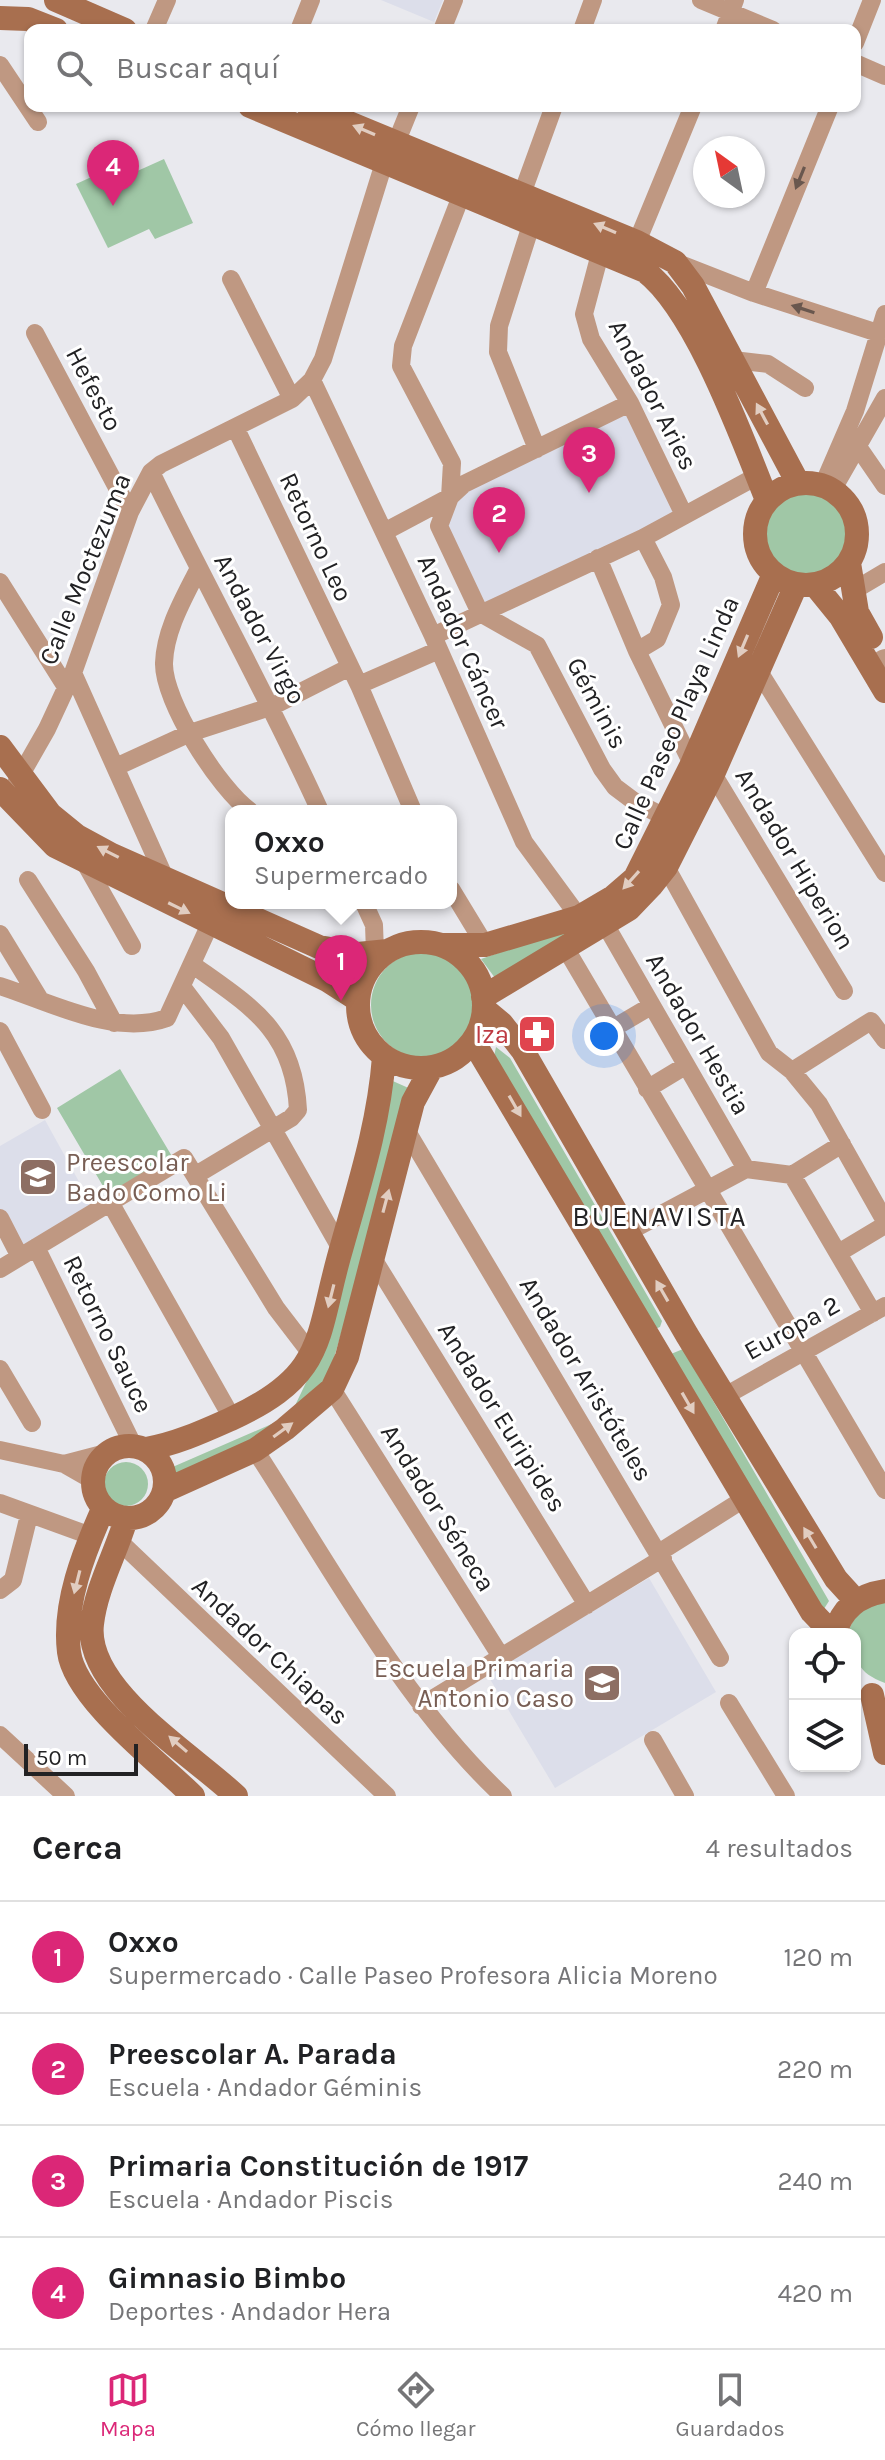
<!DOCTYPE html>
<html lang="es">
<head>
<meta charset="utf-8">
<style>
  :root { --surface:#fff; --page:#f2f2f2; --text:#202124; --muted:#757577; --line:#e0e0e0; --accent:#db2777 }
  body { margin:0; font-family:Karla,sans-serif; background:var(--page); color:var(--text) }
  .controls { position:absolute; right:24px; bottom:24px; display:grid; overflow:hidden; border-radius:16px; box-shadow:0 2px 6px #0004 }
  .controls button { width:72px; height:72px; display:grid; place-items:center; padding:0; border:0; border-bottom:2px solid var(--line); background:var(--surface); color:var(--text); font:40px sans-serif }
  .compass { position:absolute; left:693px; top:136px; width:72px; height:72px; border-radius:50%; background:var(--surface); box-shadow:0 2px 6px #0004; rotate:327deg }
  .scale { position:absolute; left:24px; bottom:20px; width:114px; box-sizing:border-box; padding-left:8px; border:4px solid #222224; border-top:0; font-size:22px; line-height:28px; white-space:nowrap; color:#222224; -webkit-text-stroke:6px #fff; paint-order:stroke }
  .you { position:absolute; left:604px; top:1036px; width:28px; height:28px; margin:-20px; border:6px solid #fff; border-radius:50%; background:#1a73e8; box-shadow:0 0 0 12px #1a73e833 }
  .badge { display:grid; place-items:center; width:52px; height:52px; border-radius:50%; background:var(--accent); color:#fff; font-size:26px; font-weight:700 }
  .pin { position:absolute; translate:-50% -66px; filter:drop-shadow(0 2px 4px #0008) }
  .pin::after { content:''; position:absolute; top:42px; width:28px; height:24px; background:inherit; clip-path:polygon(0 0,100% 0,50% 100%) }
  .popup { position:absolute; left:225px; top:805px; width:232px; height:104px; box-sizing:border-box; display:grid; place-content:center; border-radius:16px; background:var(--surface); filter:drop-shadow(0 2px 6px #0005); font-size:26px; white-space:nowrap; color:var(--muted) }
  .popup b { font-size:30px; color:var(--text) }
  .popup::after { content:''; position:absolute; left:50%; top:100%; margin-left:-16px; border:16px solid transparent; border-top-color:var(--surface) }
  .list { margin:0; padding:0; list-style:none }
  h2 { display:flex; justify-content:space-between; align-items:center; height:104px; margin:0; padding:0 32px; font-size:34px }
  h2 small { font-size:26px; font-weight:400; color:var(--muted) }
  .list li { display:grid; grid-template-columns:52px 1fr auto; gap:24px; align-items:center; box-sizing:border-box; height:112px; padding:0 32px; border-top:2px solid var(--line) }
  .list b { display:block; font-size:30px; white-space:nowrap }
  .list p { margin:0; font-size:26px; white-space:nowrap; color:var(--muted) }
  .list em { font-size:26px; font-style:normal; color:var(--muted) }
  .icon { flex:none; width:44px; height:44px; fill:none; stroke:currentColor; stroke-width:2; stroke-linecap:round; stroke-linejoin:round }
  .map { position:relative; flex:none; width:885px; height:1796px; overflow:hidden }
  .search { position:absolute; background:var(--surface); box-shadow:0 2px 6px #0004; left:24px; right:24px; top:24px; height:88px; display:flex; align-items:center; gap:20px; box-sizing:border-box; padding:0 28px; border-radius:16px; color:var(--muted); font-size:30px }
  .sheet { height:552px; background:var(--surface) }
  nav { display:flex; justify-content:space-around; align-items:center; box-sizing:border-box; height:112px; border-top:2px solid var(--line); background:var(--surface); font-size:22px; color:var(--muted) }
  nav a { display:grid; justify-items:center; gap:4px }
  nav .on { color:var(--accent) }
  .map>svg:first-child { display:block }
  .built { fill:#dcdeea }
  .green { fill:#a0c7a6 }
  .lines { fill:none; stroke-linecap:round; stroke-linejoin:round }
  .street { stroke:#bf9882; stroke-width:18 }
  .secondary { stroke:#a86f4f; stroke-width:24 }
  .oneway { fill:#e1cdc1 }
  .oneway2 { fill:#69574e }
  .labels { text-anchor:middle; dominant-baseline:central; stroke-width:6; stroke-linejoin:round; paint-order:stroke }
  .street-label { font-size:26px; fill:#222224; stroke:#fff }
  .health-label { font-size:26px; fill:#be3a42; stroke:#fff; text-anchor:end }
  .education-label { font-size:26px; fill:#785e54; stroke:#fff; text-anchor:start }
  .neighbourhood-label { font-size:28px; letter-spacing:2px; fill:#222224; stroke:#fff }
</style>
</head>
<body>
<div class="map">
<svg width="885" height="1796" viewBox="0 0 885 1796">
  <rect width="100%" height="100%" fill="#e9e9ee"/>
  <!-- built -->
  <path class="built" d="M 381,0 L 443,0 L 434,22 Z
    M 625,409 L 680,514 L 486,607 L 445,531 L 457,493 Z
    M 45,1120 L 93,1207 L 18,1250 L 0,1214 L 0,1146 Z
    M 649,1578 L 716,1692 L 555,1788 L 487,1674 Z"/>
  <!-- green -->
  <path class="green" d="M 164,159 L 193,223 L 155,239 L 149,229 L 108,248 L 76,184 L 118,165 L 124,177 Z
    M764 532a42 42 0 1 1 84 0a42 42 0 1 1-84 0Z
    M 660,872 L 498,982 L 481,959 L 582,924 Z
    M371 1005a53 53 0 1 1 106 0a53 53 0 1 1-106 0Z
    M 496,1047 L 510,1058 L 662,1321 L 660,1327 L 655,1329 L 493,1061 Z
    M 120,1069 L 173,1158 L 110,1198 L 57,1108 Z
    M 386,1078 L 413,1090 L 326,1385 L 303,1413 L 170,1484 L 168,1469 L 290,1416 L 325,1343 Z
    M 683,1349 L 829,1601 L 822,1612 L 671,1354 Z
    M104 1484a22 22 0 1 1 44 0a22 22 0 1 1-44 0Z
    M 885,1599 L 885,1683 C 857,1672 855,1662 855,1634 L 848,1634 C 854,1612 865,1607 885,1599 Z"/>
  <g class="lines">
    <!-- street -->
    <path class="street" d="M 701,0 L 773,30
      M 154,30 L 167,0
      M 299,30 L 311,0
      M 442,30 L 454,0
      M 582,30 L 593,0
      M 724,30 L 735,0
      M 855,43 L 872,0
      M 855,63 L 885,76
      M 0,65 L 38,122
      M 396,143 L 411,106
      M 522,194 L 554,106
      M 461,196 L 403,346 L 401,366 L 452,463 L 450,497 L 439,526 L 480,613 L 537,645 L 602,769 L 615,787 L 635,802 L 667,818
      M 532,222 L 499,326 L 498,352 L 537,449
      M 637,242 L 693,106
      M 601,250 L 584,314 L 591,339 L 630,403 L 684,515
      M 675,262 L 754,293 L 878,333
      M 231,279 L 292,399
      M 754,293 L 830,106
      M 35,333 L 130,512
      M 733,360 L 768,364 L 805,388
      M 312,380 L 433,636 L 524,842 L 579,917
      M 236,429 L 359,685 L 413,811
      M 852,438 L 885,486
      M 151,472 C 206,586 268,696 320,811
      M 823,485 L 855,411 L 885,314
      M 833,489 L 885,398
      M 384,532 L 450,497 L 464,484 L 630,403
      M 598,558 L 637,651 L 692,764 L 713,774 L 844,991
      M 198,570 C 184,598 165,630 164,663 C 163,701 219,789 250,811
      M 0,582 L 66,687
      M 853,591 L 885,572
      M 433,636 L 643,538 L 757,476
      M 637,651 L 657,639 L 671,605 L 663,577 L 643,538
      M 882,659 L 885,658
      M 758,670 L 885,873
      M 73,673 L 164,876
      M 359,685 L 439,650
      M 118,766 L 190,733 L 273,706 L 348,668
      M 15,785 L 47,729 L 73,673 L 130,512 L 151,472 L 161,464 L 292,399 L 312,380 L 323,359 L 384,163
      M 85,863 L 132,946
      M 666,867 L 769,1053 L 792,1071 L 819,1104 L 885,1221
      M 28,880 L 86,971 L 114,1023
      M 451,889 L 485,945
      M 364,903 L 374,925 L 375,952
      M 605,924 L 746,1169
      M 0,934 L 39,998
      M 566,949 L 885,1490
      M 193,965 C 252,1007 294,1031 298,1110 L 291,1118 L 196,1175
      M 0,986 C 50,1002 115,1037 167,1018 L 215,913
      M 183,988 L 221,1038 L 341,1249
      M 612,1029 L 651,1006
      M 0,1031 L 42,1110
      M 792,1071 L 871,1021 L 885,1040
      M 647,1089 L 685,1066
      M 405,1128 L 720,1658
      M 746,1169 L 792,1175 L 873,1313
      M 792,1175 L 842,1144
      M 111,1204 L 232,1418
      M 0,1218 L 20,1257
      M 628,1232 L 746,1169
      M 36,1247 L 133,1445
      M 840,1252 L 885,1225
      M 372,1257 L 587,1605
      M 0,1269 L 184,1158 L 276,1308 L 312,1355
      M 0,1369 L 32,1423
      M 332,1389 L 500,1655
      M 725,1396 L 885,1306
      M 0,1450 L 64,1464 L 92,1480
      M 255,1450 C 329,1564 404,1704 503,1796
      M 64,1464 L 106,1453
      M 0,1503 L 91,1536
      M 119,1541 L 387,1796
      M 660,1552 L 744,1499
      M 0,1590 L 13,1580 L 29,1515
      M 729,1703 L 786,1796
      M 421,1706 L 663,1558
      M 0,1735 L 66,1796
      M 653,1740 L 685,1796"/>
    <!-- secondary -->
    <path class="secondary" d="M 56,0 L 125,30
      M 0,18 L 28,19 L 56,30
      M 250,106 L 645,271 C 696,310 742,438 767,500
      M 308,106 L 637,242 L 675,262 L 693,286 L 798,483
      M755 534a51 51 0 1 1 102 0a51 51 0 1 1-102 0Z
      M 849,563 L 857,612 L 871,637
      M 815,585 L 841,617 L 885,691
      M 0,747 L 50,814 L 77,836 L 112,855 L 319,947 L 358,954 L 388,951
      M 0,789 L 55,846 L 327,980 L 358,1000
      M358 1005a63 63 0 1 1 126 0a63 63 0 1 1-126 0Z
      M 441,945 L 485,945 L 579,917 L 613,897 L 635,878 L 692,764 L 774,574
      M 483,997 L 629,909 L 651,886 L 666,867 L 713,774 L 796,585
      M 484,1009 L 502,1024 L 523,1051 L 687,1335 L 836,1579 L 856,1601
      M 473,1041 L 812,1612 L 833,1634
      M93 1482a36 36 0 1 1 72 0a36 36 0 1 1-72 0Z
      M 146,1449 C 176,1444 204,1431 231,1419 C 329,1374 315,1337 342,1246 C 360,1182 379,1123 384,1057
      M 164,1491 L 255,1450 L 285,1429 L 332,1389 L 347,1357 L 413,1102 L 432,1067
      M 103,1509 C 84,1552 63,1604 69,1652 C 75,1699 160,1763 193,1796
      M 126,1519 C 116,1553 96,1588 92,1624 C 84,1689 193,1755 236,1796
      M 835,1634 C 841,1608 859,1595 885,1591
      M 872,1695 L 885,1753"/>
  </g>
  <!-- one-way arrows -->
  <defs><path id="oneway-solid" d="M-6-.8H1V-3.2L6.5 0L1 3.2V.8H-6Z" transform="scale(2)"/></defs>
  <g class="oneway">
    <use href="#oneway-solid" transform="translate(364 130) rotate(-157)"/>
    <use href="#oneway-solid" transform="translate(605 228) rotate(-157)"/>
    <use href="#oneway-solid" transform="translate(762 414) rotate(-118)"/>
    <use href="#oneway-solid" transform="translate(743 646) rotate(113)"/>
    <use href="#oneway-solid" transform="translate(108 852) rotate(-153)"/>
    <use href="#oneway-solid" transform="translate(631 880) rotate(132)"/>
    <use href="#oneway-solid" transform="translate(179 908) rotate(26)"/>
    <use href="#oneway-solid" transform="translate(515 1106) rotate(60)"/>
    <use href="#oneway-solid" transform="translate(386 1201) rotate(-75)"/>
    <use href="#oneway-solid" transform="translate(662 1291) rotate(-120)"/>
    <use href="#oneway-solid" transform="translate(331 1296) rotate(104)"/>
    <use href="#oneway-solid" transform="translate(688 1403) rotate(60)"/>
    <use href="#oneway-solid" transform="translate(283 1430) rotate(-36)"/>
    <use href="#oneway-solid" transform="translate(810 1538) rotate(-121)"/>
    <use href="#oneway-solid" transform="translate(77 1582) rotate(104)"/>
    <use href="#oneway-solid" transform="translate(178 1744) rotate(-139)"/>
  </g>
  <g class="oneway2">
    <use href="#oneway-solid" transform="translate(800 178) rotate(112)"/>
    <use href="#oneway-solid" transform="translate(803 309) rotate(-162)"/>
  </g>
  <!-- icons -->
  <defs>
    <symbol id="pharmacy-square" viewBox="-11 -11 22 22"><rect x="-9" y="-9" width="18" height="18" rx="4" fill="#e0444e" stroke="#fff"/><path d="M-2-6h4v4h4v4h-4v4h-4v-4h-4v-4h4Z" fill="#fff"/></symbol>
    <symbol id="school-square" viewBox="-11 -11 22 22"><rect x="-9" y="-9" width="18" height="18" rx="4" fill="#8d6e63" stroke="#fff"/><path d="M0-5L7-2L0 1L-7-2ZM-4 1L0 2.5L4 1V4Q0 6-4 4Z" fill="#fff"/></symbol>
  </defs>
  <g fill-rule="evenodd">
    <use href="#pharmacy-square" x="515" y="1012" width="44" height="44"/>
    <use href="#school-square" x="16" y="1155" width="44" height="44"/>
    <use href="#school-square" x="580" y="1661" width="44" height="44"/>
  </g>
  <g class="labels">
    <!-- street labels -->
    <g class="street-label">
      <text transform="translate(94 389) rotate(62)">Hefesto</text>
      <text transform="translate(653 395) rotate(63)">Andador Aries</text>
      <text transform="translate(316 537) rotate(65)">Retorno Leo</text>
      <text transform="translate(85 569) rotate(-68)">Calle Moctezuma</text>
      <text transform="translate(260 629) rotate(62)">Andador Virgo</text>
      <text transform="translate(463 642) rotate(66)">Andador Cáncer</text>
      <text transform="translate(597 703) rotate(62)">Géminis</text>
      <text transform="translate(676 723) rotate(-66)">Calle Paseo Playa Linda</text>
      <text transform="translate(795 859) rotate(59)">Andador Hiperion</text>
      <text transform="translate(698 1034) rotate(60)">Andador Hestia</text>
      <text transform="translate(792 1328) rotate(-29)">Europa 2</text>
      <text transform="translate(108 1334) rotate(64)">Retorno Sauce</text>
      <text transform="translate(586 1379) rotate(59)">Andador Aristóteles</text>
      <text transform="translate(502 1417) rotate(58)">Andador Euripides</text>
      <text transform="translate(438 1508) rotate(58)">Andador Séneca</text>
      <text transform="translate(270 1651) rotate(43)">Andador Chiapas</text>
    </g>
    <!-- health labels -->
    <g class="health-label">
      <text x="509" y="1034">Iza</text>
    </g>
    <!-- education labels -->
    <g class="education-label">
      <text x="66" y="1162">Preescolar<tspan x="66" dy="30">Bado Como Li</tspan></text>
      <text x="574" y="1668" text-anchor="end">Escuela Primaria<tspan x="574" dy="30">Antonio Caso</tspan></text>
    </g>
    <!-- neighbourhood labels -->
    <g class="neighbourhood-label">
      <text x="660" y="1216">BUENAVISTA</text>
    </g>
  </g>
</svg>
<div class="controls">
<button><svg class="icon" aria-label="locate" viewBox="0 0 24 24"><circle cx="12" cy="12" r="6"/><path d="M12 2v4M12 18v4M2 12h4M18 12h4"/></svg></button>
<button><svg class="icon" aria-label="layers" viewBox="0 0 24 24"><path d="M12 4l9 5-9 5-9-5zM3 14l9 5 9-5"/></svg></button>
</div>
<svg class="compass" viewBox="-18 -18 36 36"><path d="M0-13l5 13h-10z" fill="#e53935"/><path d="M0 13l5-13h-10z" fill="#757577"/></svg>
<div class="scale">50 m</div>
<div class="you"></div>
<div class="pin badge" style="left:341px;top:1001px">1</div>
<div class="popup"><b>Oxxo</b>Supermercado</div>
<div class="pin badge" style="left:499px;top:553px">2</div>
<div class="pin badge" style="left:589px;top:493px">3</div>
<div class="pin badge" style="left:113px;top:206px">4</div>
<div class="search"><svg class="icon" aria-label="search" viewBox="0 0 24 24"><circle cx="10" cy="10" r="6"/><path d="M15 15l6 6"/></svg>Buscar aquí</div>
</div>
<section class="sheet">
<h2>Cerca<small>4 resultados</small></h2>
<ul class="list">
<li><span class="badge">1</span><div><b>Oxxo</b><p>Supermercado · Calle Paseo Profesora Alicia Moreno</p></div><em>120 m</em></li>
<li><span class="badge">2</span><div><b>Preescolar A. Parada</b><p>Escuela · Andador Géminis</p></div><em>220 m</em></li>
<li><span class="badge">3</span><div><b>Primaria Constitución de 1917</b><p>Escuela · Andador Piscis</p></div><em>240 m</em></li>
<li><span class="badge">4</span><div><b>Gimnasio Bimbo</b><p>Deportes · Andador Hera</p></div><em>420 m</em></li>
</ul>
</section>
<nav>
<a class="on"><svg class="icon" aria-label="map" viewBox="0 0 24 24"><path d="M3 6l6-2 6 2 6-2v14l-6 2-6-2-6 2zM9 4v14M15 6v14"/></svg>Mapa</a>
<a><svg class="icon" aria-label="directions" viewBox="0 0 24 24"><path d="M12 3l9 9-9 9-9-9zM9 14v-3h6M13 9l2 2-2 2"/></svg>Cómo llegar</a>
<a><svg class="icon" aria-label="saved" viewBox="0 0 24 24"><path d="M7 4h10v16l-5-4-5 4z"/></svg>Guardados</a>
</nav>
</body>
</html>
